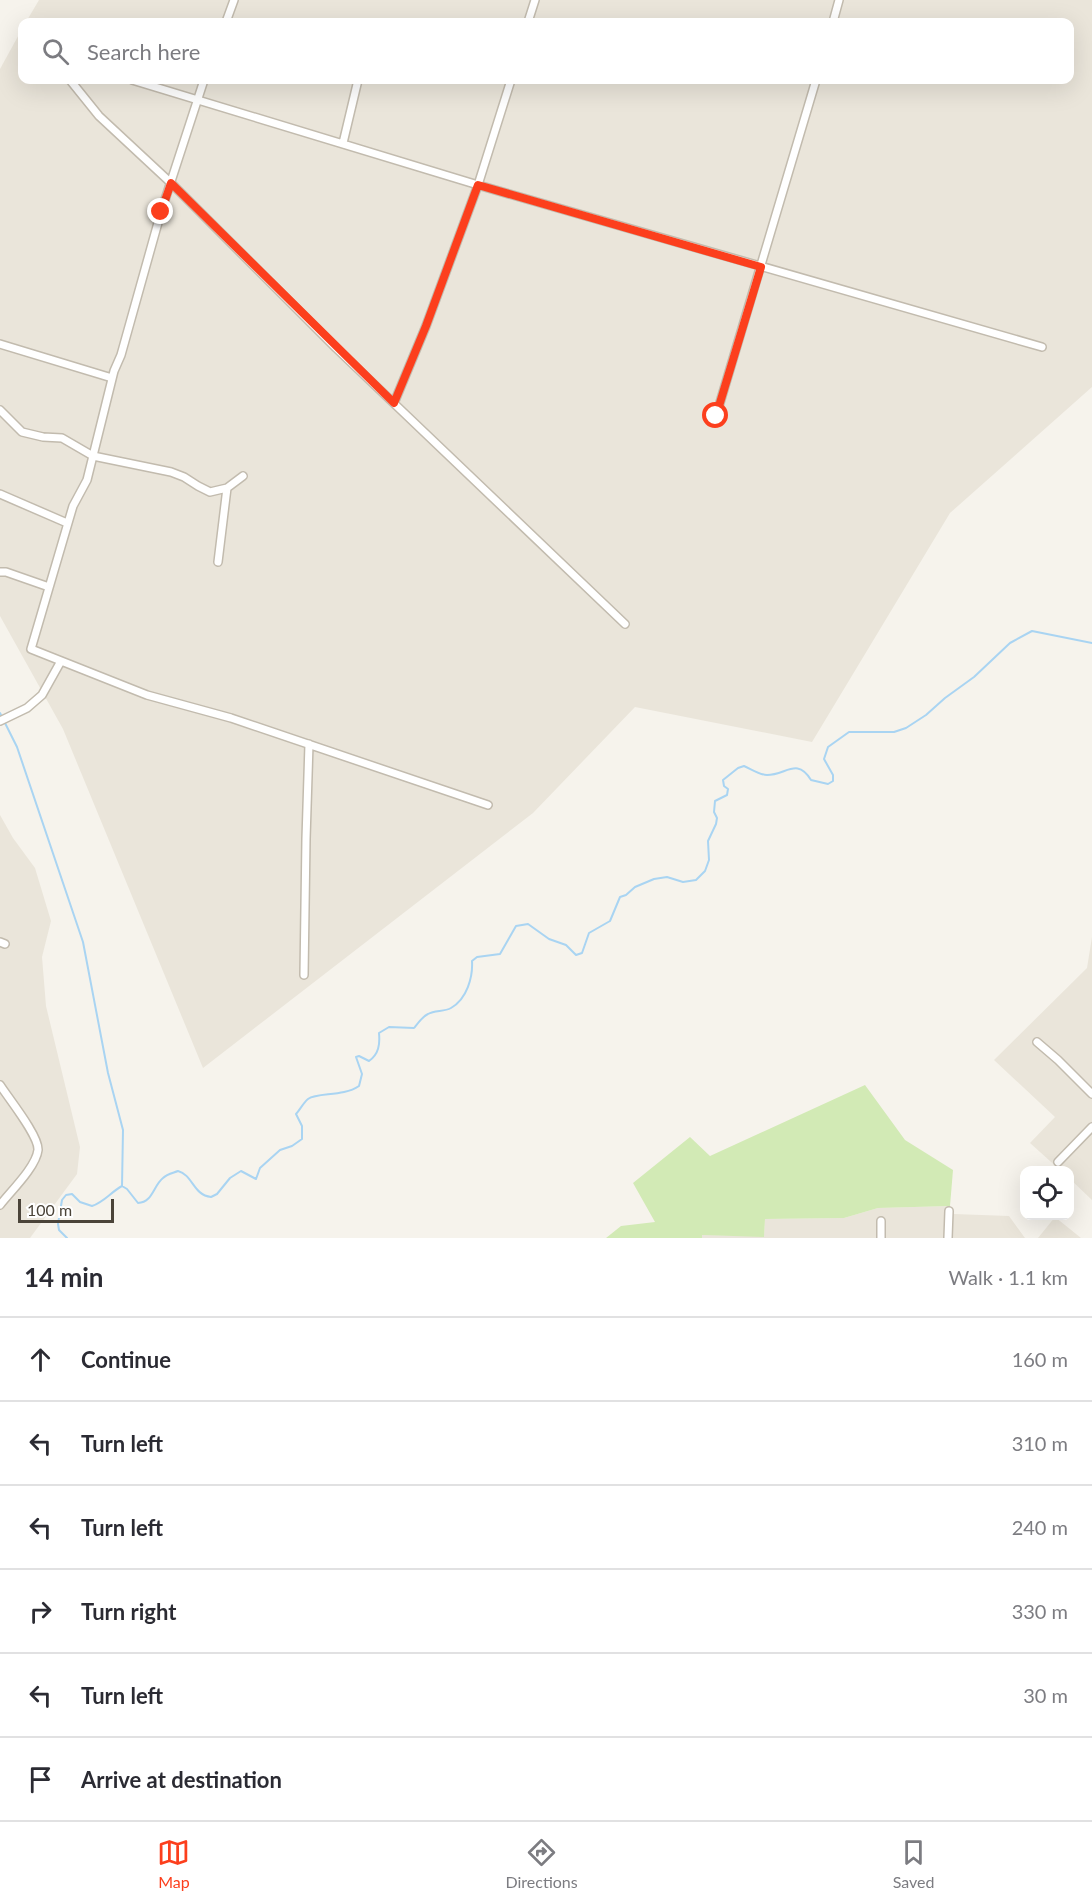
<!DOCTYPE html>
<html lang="en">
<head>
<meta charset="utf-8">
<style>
  :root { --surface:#fff; --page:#f2f2f3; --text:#2b2b33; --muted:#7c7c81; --line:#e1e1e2; --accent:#fc3f1d }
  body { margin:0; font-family:Lato,sans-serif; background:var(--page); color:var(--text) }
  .controls { position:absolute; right:18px; bottom:18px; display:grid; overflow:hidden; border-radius:12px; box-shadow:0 6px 24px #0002 }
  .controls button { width:54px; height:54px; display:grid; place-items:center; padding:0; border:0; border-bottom:2px solid var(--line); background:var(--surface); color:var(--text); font:30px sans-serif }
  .scale { position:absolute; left:18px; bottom:15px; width:96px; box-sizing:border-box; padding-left:6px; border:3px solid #4b4439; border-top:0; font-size:16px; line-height:21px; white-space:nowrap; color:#4b4439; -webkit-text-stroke:4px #fff; paint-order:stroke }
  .stop { position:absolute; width:18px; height:18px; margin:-14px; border:4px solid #fc3f1d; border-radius:50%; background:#fff }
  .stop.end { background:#fc3f1d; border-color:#fff; box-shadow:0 2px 6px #0008 }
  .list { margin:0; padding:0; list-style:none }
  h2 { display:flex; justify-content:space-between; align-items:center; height:78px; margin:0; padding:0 24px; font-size:26px }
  h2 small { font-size:20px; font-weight:400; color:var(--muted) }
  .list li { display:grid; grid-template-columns:39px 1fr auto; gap:18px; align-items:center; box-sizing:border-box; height:84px; padding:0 24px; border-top:2px solid var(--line) }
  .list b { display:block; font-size:22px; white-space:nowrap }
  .list em { font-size:20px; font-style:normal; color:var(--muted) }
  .icon { flex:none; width:33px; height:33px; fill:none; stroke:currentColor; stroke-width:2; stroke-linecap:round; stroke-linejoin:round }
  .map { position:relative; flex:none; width:1092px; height:1238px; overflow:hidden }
  .search { position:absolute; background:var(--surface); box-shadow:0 6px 24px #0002; left:18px; right:18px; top:18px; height:66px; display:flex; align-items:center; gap:15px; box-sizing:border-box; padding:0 21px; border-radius:12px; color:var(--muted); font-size:22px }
  .sheet { height:582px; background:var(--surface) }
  nav { display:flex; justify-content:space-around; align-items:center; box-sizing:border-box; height:84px; border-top:2px solid var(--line); background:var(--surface); font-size:16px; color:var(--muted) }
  nav a { display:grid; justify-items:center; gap:3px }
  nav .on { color:var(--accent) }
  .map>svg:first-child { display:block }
  .residential { fill:#eae5da }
  .grass { fill:#d2eab5 }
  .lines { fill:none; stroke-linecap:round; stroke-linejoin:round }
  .stream { stroke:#a9d4f2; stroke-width:2 }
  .minor-casing { stroke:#c2bbae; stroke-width:10 }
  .minor { stroke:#fff; stroke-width:7 }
  .route { stroke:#fc3f1d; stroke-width:8 }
</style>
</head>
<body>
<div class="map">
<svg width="1092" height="1238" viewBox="0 0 1092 1238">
  <rect width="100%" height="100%" fill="#f6f3ec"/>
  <!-- residential -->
  <path class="residential" d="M 39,0 L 1092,0 L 1092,387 L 950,513 L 812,742 L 635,707 L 533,813 L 203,1068 L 63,729 L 0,616 L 0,69 L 22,29 L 22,80 L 1070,80 L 1070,22 L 26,22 Z
    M 0,815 L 13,838 L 35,868 L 51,921 L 42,957 L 46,1006 L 80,1147 L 77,1174 L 30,1238 L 0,1238 Z
    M 1092,937 L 1092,1200 L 1070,1179 L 1070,1170 L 1060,1170 L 1030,1143 L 1055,1117 L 994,1060 L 1087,968 Z
    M 950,1206 L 954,1214 L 1009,1216 L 1025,1238 L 702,1238 L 702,1235 L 764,1236 L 765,1219 L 844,1218 L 878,1208 Z
    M 1055,1217 L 1081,1238 L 1038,1238 Z"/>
  <!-- grass -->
  <path class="grass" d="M 865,1085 L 905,1140 L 953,1170 L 950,1206 L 878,1208 L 844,1218 L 765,1219 L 764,1237 L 702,1235 L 702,1238 L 606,1238 L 621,1226 L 655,1222 L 633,1183 L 690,1137 L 710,1156 Z"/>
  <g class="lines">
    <!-- stream -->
    <path class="stream" d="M 0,713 L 17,747 L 83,942 L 108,1073 L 123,1130 L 122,1186
      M 67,1238 L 59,1230 L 58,1224 L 62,1200 L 66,1195 L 72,1194 L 80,1202 L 92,1206 C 104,1202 111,1192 122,1186 L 127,1189 L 138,1203 C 153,1202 153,1186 163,1178 C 167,1174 173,1173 178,1171 C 193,1175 193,1195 211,1197 L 217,1194 L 230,1178 L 241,1171 L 256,1179 L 260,1168 L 280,1150 L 292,1146 L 302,1139 L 302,1126 L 296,1114 C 300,1110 303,1103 308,1099 C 318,1092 343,1097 359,1086 L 362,1074 L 356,1057 L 359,1056 L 369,1061 C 379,1054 380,1044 379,1033 L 389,1027 L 414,1028 C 418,1023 423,1016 428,1014 C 435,1010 444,1012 451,1008 C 467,999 473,977 472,961 L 477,957 L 500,954 L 516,926 L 528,924 L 549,939 L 566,945 L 576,955 L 582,953 L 589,933 L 610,921 L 620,897 L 626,895 L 635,887 L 654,879 L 667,877 L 683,882 L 696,880 L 705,871 L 709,860 L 708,841 L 716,824 L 717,818 L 714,812 L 715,801 L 727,795 L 728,789 L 724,786 L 723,780 L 738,768 L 744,766 C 751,769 760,775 767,775 C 786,775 797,757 811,780 L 828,784 L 833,781 L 833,775 L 824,759 L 828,747 L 849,732 L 894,732 L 906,728 L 926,715 L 945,698 L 974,677 L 1010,643 L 1032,631 L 1092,643"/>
    <defs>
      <path id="minor" d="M 226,22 L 234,0
        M 528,22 L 535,0
        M 833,22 L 839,0
        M 70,80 L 99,116 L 171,183 L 336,348 L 625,624
        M 132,80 L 478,185 L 1042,347
        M 204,80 L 161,212 L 121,355 L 114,371 L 87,480 L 73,506 L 31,649 L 147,695 L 231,718 L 488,805
        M 343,143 L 358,80
        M 0,344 L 112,378
        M 394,403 L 426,326 L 478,185 L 511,80
        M 0,410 L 22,432 L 43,437 L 62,438 L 93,456 L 171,472 L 184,477 L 198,486 L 210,492 L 227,488 L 243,476
        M 716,416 L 816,80
        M 0,494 L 67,523
        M 218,562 L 227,488
        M 0,572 L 6,572 L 49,587
        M 0,721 L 27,708 L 42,695 L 61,661
        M 0,942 L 5,944
        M 304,975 L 306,839 L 309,744
        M 1037,1042 L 1058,1060 L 1092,1094
        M 0,1085 C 9,1099 39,1136 38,1150 C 36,1167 11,1191 0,1205
        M 1058,1162 L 1092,1127
        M 881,1221 L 881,1238
        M 948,1238 L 949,1211"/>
    </defs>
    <!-- minor casing -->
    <use href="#minor" class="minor-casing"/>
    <!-- minor -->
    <use href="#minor" class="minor"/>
  </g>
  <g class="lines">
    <!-- route -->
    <path class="route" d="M 161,212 L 171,183 L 394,403 L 426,326 L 478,185 L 761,267 L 716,416"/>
  </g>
</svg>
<div class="controls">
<button><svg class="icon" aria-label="locate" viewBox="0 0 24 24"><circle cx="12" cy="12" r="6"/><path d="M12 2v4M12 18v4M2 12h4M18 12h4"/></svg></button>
</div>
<div class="scale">100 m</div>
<div class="stop" style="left:716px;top:416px"></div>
<div class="stop end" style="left:161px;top:212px"></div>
<div class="search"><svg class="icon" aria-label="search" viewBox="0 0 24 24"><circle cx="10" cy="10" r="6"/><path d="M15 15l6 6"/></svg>Search here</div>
</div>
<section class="sheet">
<h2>14 min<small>Walk · 1.1 km</small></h2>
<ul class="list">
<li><svg class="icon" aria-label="ahead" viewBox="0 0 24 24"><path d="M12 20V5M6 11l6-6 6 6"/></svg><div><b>Continue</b></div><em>160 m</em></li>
<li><svg class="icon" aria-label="left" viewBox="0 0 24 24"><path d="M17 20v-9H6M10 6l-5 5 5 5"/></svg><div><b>Turn left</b></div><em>310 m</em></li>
<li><svg class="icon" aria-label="left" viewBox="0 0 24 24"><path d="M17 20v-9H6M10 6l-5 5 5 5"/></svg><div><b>Turn left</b></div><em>240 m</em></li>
<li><svg class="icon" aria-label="right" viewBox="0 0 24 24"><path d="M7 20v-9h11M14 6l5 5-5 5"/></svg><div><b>Turn right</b></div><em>330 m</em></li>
<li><svg class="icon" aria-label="left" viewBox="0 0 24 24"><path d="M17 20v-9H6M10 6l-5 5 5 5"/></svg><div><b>Turn left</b></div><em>30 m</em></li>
<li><svg class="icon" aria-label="arrive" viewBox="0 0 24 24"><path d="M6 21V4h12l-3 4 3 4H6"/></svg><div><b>Arrive at destination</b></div></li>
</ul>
</section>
<nav>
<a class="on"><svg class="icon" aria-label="map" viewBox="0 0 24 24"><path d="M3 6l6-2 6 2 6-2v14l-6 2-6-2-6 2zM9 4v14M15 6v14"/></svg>Map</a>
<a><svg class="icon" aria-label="directions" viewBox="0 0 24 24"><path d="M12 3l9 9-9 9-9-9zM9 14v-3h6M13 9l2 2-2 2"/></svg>Directions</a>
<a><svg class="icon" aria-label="saved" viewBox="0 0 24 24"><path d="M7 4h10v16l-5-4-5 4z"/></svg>Saved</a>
</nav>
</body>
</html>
